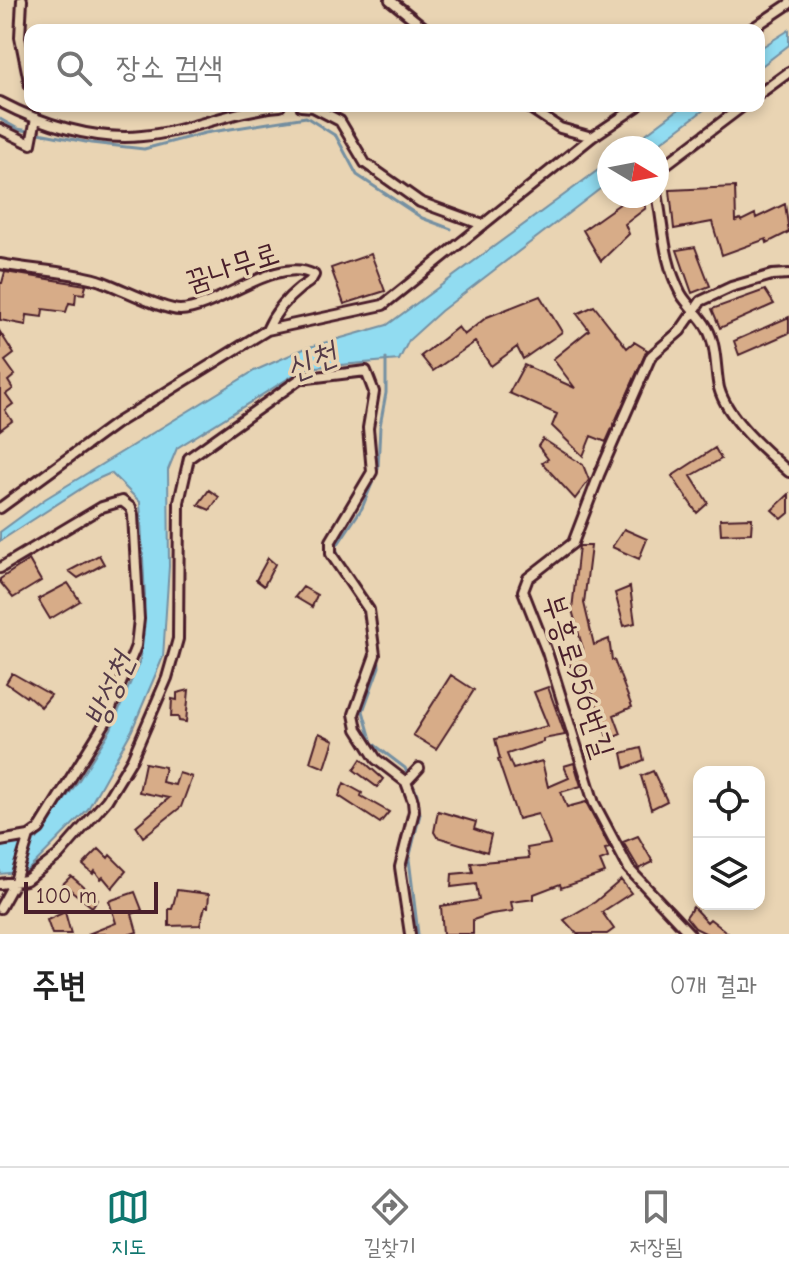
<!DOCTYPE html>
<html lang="ko">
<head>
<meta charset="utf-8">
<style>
  :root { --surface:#fff; --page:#f2f2f2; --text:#222; --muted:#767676; --line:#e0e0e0; --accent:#0f766e }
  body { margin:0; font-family:"Comic Neue","Poor Story",sans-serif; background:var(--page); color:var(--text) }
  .controls { position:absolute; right:24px; bottom:24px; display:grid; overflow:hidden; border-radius:16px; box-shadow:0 4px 12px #0003 }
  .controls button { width:72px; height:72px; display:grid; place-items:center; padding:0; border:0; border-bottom:2px solid var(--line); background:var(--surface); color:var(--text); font:40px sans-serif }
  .compass { position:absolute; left:597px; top:136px; width:72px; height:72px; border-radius:50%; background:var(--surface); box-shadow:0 4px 12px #0003; rotate:100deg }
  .scale { position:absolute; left:24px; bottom:20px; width:134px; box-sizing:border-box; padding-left:8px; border:4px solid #4a1f2b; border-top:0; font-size:22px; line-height:28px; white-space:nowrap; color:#4a1f2b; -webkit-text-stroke:6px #e9d4b3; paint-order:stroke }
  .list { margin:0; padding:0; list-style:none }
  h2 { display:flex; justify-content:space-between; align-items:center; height:104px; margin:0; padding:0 32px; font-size:34px }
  h2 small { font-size:26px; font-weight:400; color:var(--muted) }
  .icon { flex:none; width:44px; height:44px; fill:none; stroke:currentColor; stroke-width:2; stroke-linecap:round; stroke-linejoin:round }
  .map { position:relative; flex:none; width:789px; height:934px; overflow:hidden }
  .search { position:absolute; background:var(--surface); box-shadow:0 4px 12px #0003; left:24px; right:24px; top:24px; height:88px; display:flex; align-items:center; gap:20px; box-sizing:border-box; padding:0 28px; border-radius:16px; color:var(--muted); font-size:30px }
  .sheet { height:232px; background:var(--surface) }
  nav { display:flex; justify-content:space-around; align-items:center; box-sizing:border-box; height:112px; border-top:2px solid var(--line); background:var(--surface); font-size:22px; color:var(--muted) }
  nav a { display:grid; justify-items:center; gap:4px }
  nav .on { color:var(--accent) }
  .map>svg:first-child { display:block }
  .water { fill:#91dcf1; stroke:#7590a2; stroke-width:2 }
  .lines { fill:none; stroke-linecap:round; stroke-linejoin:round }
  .stream { stroke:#7590a2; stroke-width:3 }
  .building { fill:#d7ac88; stroke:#4a1f2b; stroke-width:2 }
  .minor-casing { stroke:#4a1f2b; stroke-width:14 }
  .minor { stroke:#e9d4b3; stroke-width:8 }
  .labels { text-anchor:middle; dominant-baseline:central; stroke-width:7; stroke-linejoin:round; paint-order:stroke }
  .street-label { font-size:30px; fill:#4a1f2b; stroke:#e9d4b3 }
  .water-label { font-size:32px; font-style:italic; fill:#553b49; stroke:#e9d4b3 }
</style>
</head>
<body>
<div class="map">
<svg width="789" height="934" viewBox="0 0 789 934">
  <rect width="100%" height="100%" fill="#e9d4b3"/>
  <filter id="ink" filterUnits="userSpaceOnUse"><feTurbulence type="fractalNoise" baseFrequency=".0125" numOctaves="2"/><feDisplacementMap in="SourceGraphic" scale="16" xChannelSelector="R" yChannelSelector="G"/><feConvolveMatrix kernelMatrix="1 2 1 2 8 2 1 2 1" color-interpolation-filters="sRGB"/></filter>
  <g filter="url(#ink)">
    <!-- water -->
    <path class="water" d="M 789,30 L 789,45 L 759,68 L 759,49 Z
      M 683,106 L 709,106 L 653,148 L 627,148 Z
      M 609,162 L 609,182 L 441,311 L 409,340 L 399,360 L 305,368 L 177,448 L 168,470 L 169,566 L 163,657 L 132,730 L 88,809 L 27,871 L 0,874 L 0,847 L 37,839 L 79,780 L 111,729 L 140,660 L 145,596 L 140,502 L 111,473 L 93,481 L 0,541 L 0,532 L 45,499 L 254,371 L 306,348 L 387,325 Z"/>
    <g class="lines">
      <!-- stream -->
      <path class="stream" d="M 0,119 L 18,129 L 91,143 L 144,149 L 205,133 L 306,117 L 336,136 L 357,175 L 422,218 L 451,229
        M 340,562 L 336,547 L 362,508 L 378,469 L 380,426 L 386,393 L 386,358
        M 368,601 L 377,629 L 379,667 L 363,711 L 372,743 L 405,768 L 417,794 L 420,814 L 409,859 L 418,934"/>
    </g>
    <!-- building -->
    <path class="building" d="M 735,187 L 736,221 L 740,219 L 741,221 L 755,214 L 756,218 L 785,204 L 789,232 L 767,243 L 766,239 L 722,255 L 712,222 L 674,229 L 670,190 Z
      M 631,196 L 639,196 L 646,208 L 625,224 L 629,234 L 601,261 L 583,230 Z
      M 695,247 L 710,286 L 692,293 L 677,250 Z
      M 371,254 L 385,291 L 344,304 L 331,268 Z
      M 5,272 L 86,285 L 84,294 L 76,293 L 75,304 L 69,303 L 66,312 L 43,309 L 42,317 L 27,315 L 26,325 L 0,320 L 0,283 L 2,283 Z
      M 765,290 L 774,304 L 720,328 L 712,309 Z
      M 540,296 L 562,332 L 523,359 L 517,347 L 491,366 L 475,342 L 433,371 L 421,356 L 458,327 L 464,335 L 487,317 Z
      M 594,306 L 627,348 L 634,342 L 647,350 L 606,442 L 591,436 L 583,456 L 552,426 L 557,414 L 509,393 L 524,365 L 575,388 L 553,359 L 589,330 L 577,314 Z
      M 789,317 L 789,333 L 739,355 L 734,341 Z
      M 0,332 L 14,354 L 5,361 L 15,375 L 8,381 L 13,389 L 6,394 L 13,404 L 5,410 L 12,421 L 0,430 Z
      M 543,439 L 583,465 L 589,480 L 575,499 L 542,463 L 548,459 L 538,446 Z
      M 715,448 L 721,459 L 691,476 L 708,503 L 697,513 L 672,476 Z
      M 209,490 L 219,497 L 210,510 L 198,505 Z
      M 789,494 L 789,513 L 782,519 L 772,510 Z
      M 752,518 L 751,533 L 721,534 L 720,519 Z
      M 624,529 L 647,539 L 639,559 L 612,547 Z
      M 579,546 L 591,546 L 584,603 L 594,645 L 609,639 L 612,660 L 614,660 L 632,707 L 614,715 L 621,734 L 608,740 L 584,667 L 572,672 L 567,655 L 583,649 L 572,610 Z
      M 99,555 L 104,564 L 78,578 L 69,571 Z
      M 268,558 L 275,564 L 264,586 L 256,580 Z
      M 29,560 L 41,581 L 13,598 L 0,582 L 0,579 Z
      M 68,583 L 80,601 L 50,619 L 38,599 Z
      M 303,587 L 317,595 L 312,607 L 295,597 Z
      M 630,587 L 635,623 L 624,626 L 615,593 Z
      M 12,673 L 51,695 L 41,707 L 27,695 L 26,697 L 6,683 Z
      M 451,675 L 474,690 L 436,749 L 413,735 Z
      M 548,687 L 565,735 L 543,739 L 543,742 L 507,754 L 513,769 L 542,761 L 548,787 L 569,778 L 564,766 L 574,763 L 581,786 L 561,792 L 567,807 L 586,802 L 610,848 L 605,849 L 608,858 L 600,861 L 605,873 L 561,888 L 560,884 L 534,894 L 534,899 L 511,902 L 513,911 L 491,914 L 473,920 L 473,934 L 443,934 L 441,906 L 479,900 L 476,884 L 451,887 L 452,874 L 473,872 L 471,863 L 529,858 L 527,848 L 550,844 L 538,814 L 518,819 L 498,760 L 500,759 L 495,739 L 548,726 L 534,692 Z
      M 189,690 L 186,722 L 179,721 L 178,717 L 171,717 L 172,699 L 177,700 L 177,693 Z
      M 319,733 L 334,740 L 325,768 L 310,762 Z
      M 641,748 L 644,760 L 625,768 L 622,753 Z
      M 361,759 L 383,779 L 377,787 L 354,770 Z
      M 145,763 L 165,767 L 162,782 L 175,785 L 179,773 L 192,777 L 181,807 L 143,837 L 136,826 L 169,798 L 139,792 Z
      M 653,771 L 667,801 L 651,809 L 641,776 Z
      M 344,783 L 362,793 L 361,796 L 389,812 L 380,823 L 339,796 Z
      M 438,811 L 476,822 L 474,829 L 491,835 L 487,852 L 437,837 L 434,832 Z
      M 638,836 L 653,862 L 639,869 L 623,842 Z
      M 99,849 L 108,858 L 110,855 L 126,871 L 112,888 L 103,877 L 101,879 L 95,871 L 93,874 L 83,865 Z
      M 71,876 L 98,899 L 92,907 L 63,884 Z
      M 621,880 L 631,893 L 602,912 L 614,929 L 607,934 L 577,934 L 564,920 L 595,902 Z
      M 177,890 L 209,894 L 208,907 L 205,907 L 200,925 L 169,926 L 169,909 L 172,909 Z
      M 135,892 L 142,910 L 132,914 L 137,932 L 131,934 L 88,934 L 116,923 L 109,901 Z
      M 693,907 L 707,922 L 710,919 L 729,934 L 707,934 L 695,928 L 686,917 Z
      M 65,912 L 71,934 L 52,934 L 47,920 Z"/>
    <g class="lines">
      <defs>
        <path id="minor" d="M 22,0 L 20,37 L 30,86
          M 390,0 L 427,30
          M 750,30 L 789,4
          M 759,94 L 789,72
          M 0,102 C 42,124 94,141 142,136 C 189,132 232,110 280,106
          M 301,106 L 313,107 L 340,121 L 365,163 L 420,202 L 483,225
          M 527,106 L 560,128 L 592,137
          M 0,129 L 31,144 L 36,118
          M 657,171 L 743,106
          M 657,193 C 664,229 663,260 681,294 C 688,306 701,316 707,328 C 717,346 715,368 719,388 C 727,418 766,452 789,472
          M 0,264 C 32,270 67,271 98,280 C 117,286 162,310 180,310 C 218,309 276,254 314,275 C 310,283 307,283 300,288 C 286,299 274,314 267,330
          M 0,508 L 115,424 L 267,330 L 383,305 L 592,137 L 638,106
          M 0,568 L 102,507 L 122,501 L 131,508 L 133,515 L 139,619 L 136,646 L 105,723 L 39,829 L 29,836 L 15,881 L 0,908
          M 406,782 L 419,768
          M 0,841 L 29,836
          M 0,884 L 26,880 L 59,855 L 107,800 L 132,759 L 167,678 L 178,639 L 179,502 L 189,458 L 300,379 L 366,371 L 374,392 L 368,428 L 372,472 L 331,541 L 331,554 L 369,610 L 375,655 L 354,714 L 357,729 L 376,759 L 406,782 L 413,801 L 414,811 L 400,867 L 410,934
          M 690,934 L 629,869 L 594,803 L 547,652 L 523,591 L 528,578 L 573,543 L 599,475 L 651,356 L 680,331 L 701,301 L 731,287 L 772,275 L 789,274"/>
      </defs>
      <!-- minor casing -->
      <use href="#minor" class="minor-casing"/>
      <!-- minor -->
      <use href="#minor" class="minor"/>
    </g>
  </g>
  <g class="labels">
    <!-- street labels -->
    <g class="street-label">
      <text transform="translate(232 267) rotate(-18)">꿈나무로</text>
      <text transform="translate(578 676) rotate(72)">부흥로956번길</text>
    </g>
    <!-- water labels -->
    <g class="water-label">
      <text transform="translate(311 361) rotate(-22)">신천</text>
      <text transform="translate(109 690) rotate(-66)">방성천</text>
    </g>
  </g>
</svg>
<div class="controls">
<button><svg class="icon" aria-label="locate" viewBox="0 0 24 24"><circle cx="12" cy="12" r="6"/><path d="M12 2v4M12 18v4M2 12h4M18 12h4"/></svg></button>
<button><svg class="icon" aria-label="layers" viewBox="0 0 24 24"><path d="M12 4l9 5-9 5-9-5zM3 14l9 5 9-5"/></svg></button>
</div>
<svg class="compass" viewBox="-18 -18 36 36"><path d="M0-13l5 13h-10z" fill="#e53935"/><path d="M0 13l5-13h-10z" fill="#767676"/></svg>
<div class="scale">100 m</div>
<div class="search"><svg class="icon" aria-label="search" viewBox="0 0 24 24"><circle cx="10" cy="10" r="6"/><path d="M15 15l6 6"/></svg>장소 검색</div>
</div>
<section class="sheet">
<h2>주변<small>0개 결과</small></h2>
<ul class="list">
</ul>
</section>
<nav>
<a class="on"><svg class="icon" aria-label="map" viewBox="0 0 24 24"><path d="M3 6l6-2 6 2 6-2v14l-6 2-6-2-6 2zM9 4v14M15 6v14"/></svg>지도</a>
<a><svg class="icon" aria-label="directions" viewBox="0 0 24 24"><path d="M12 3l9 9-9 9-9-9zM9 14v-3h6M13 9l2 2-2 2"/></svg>길찾기</a>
<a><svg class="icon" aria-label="saved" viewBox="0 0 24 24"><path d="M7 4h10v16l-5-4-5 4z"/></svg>저장됨</a>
</nav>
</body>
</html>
